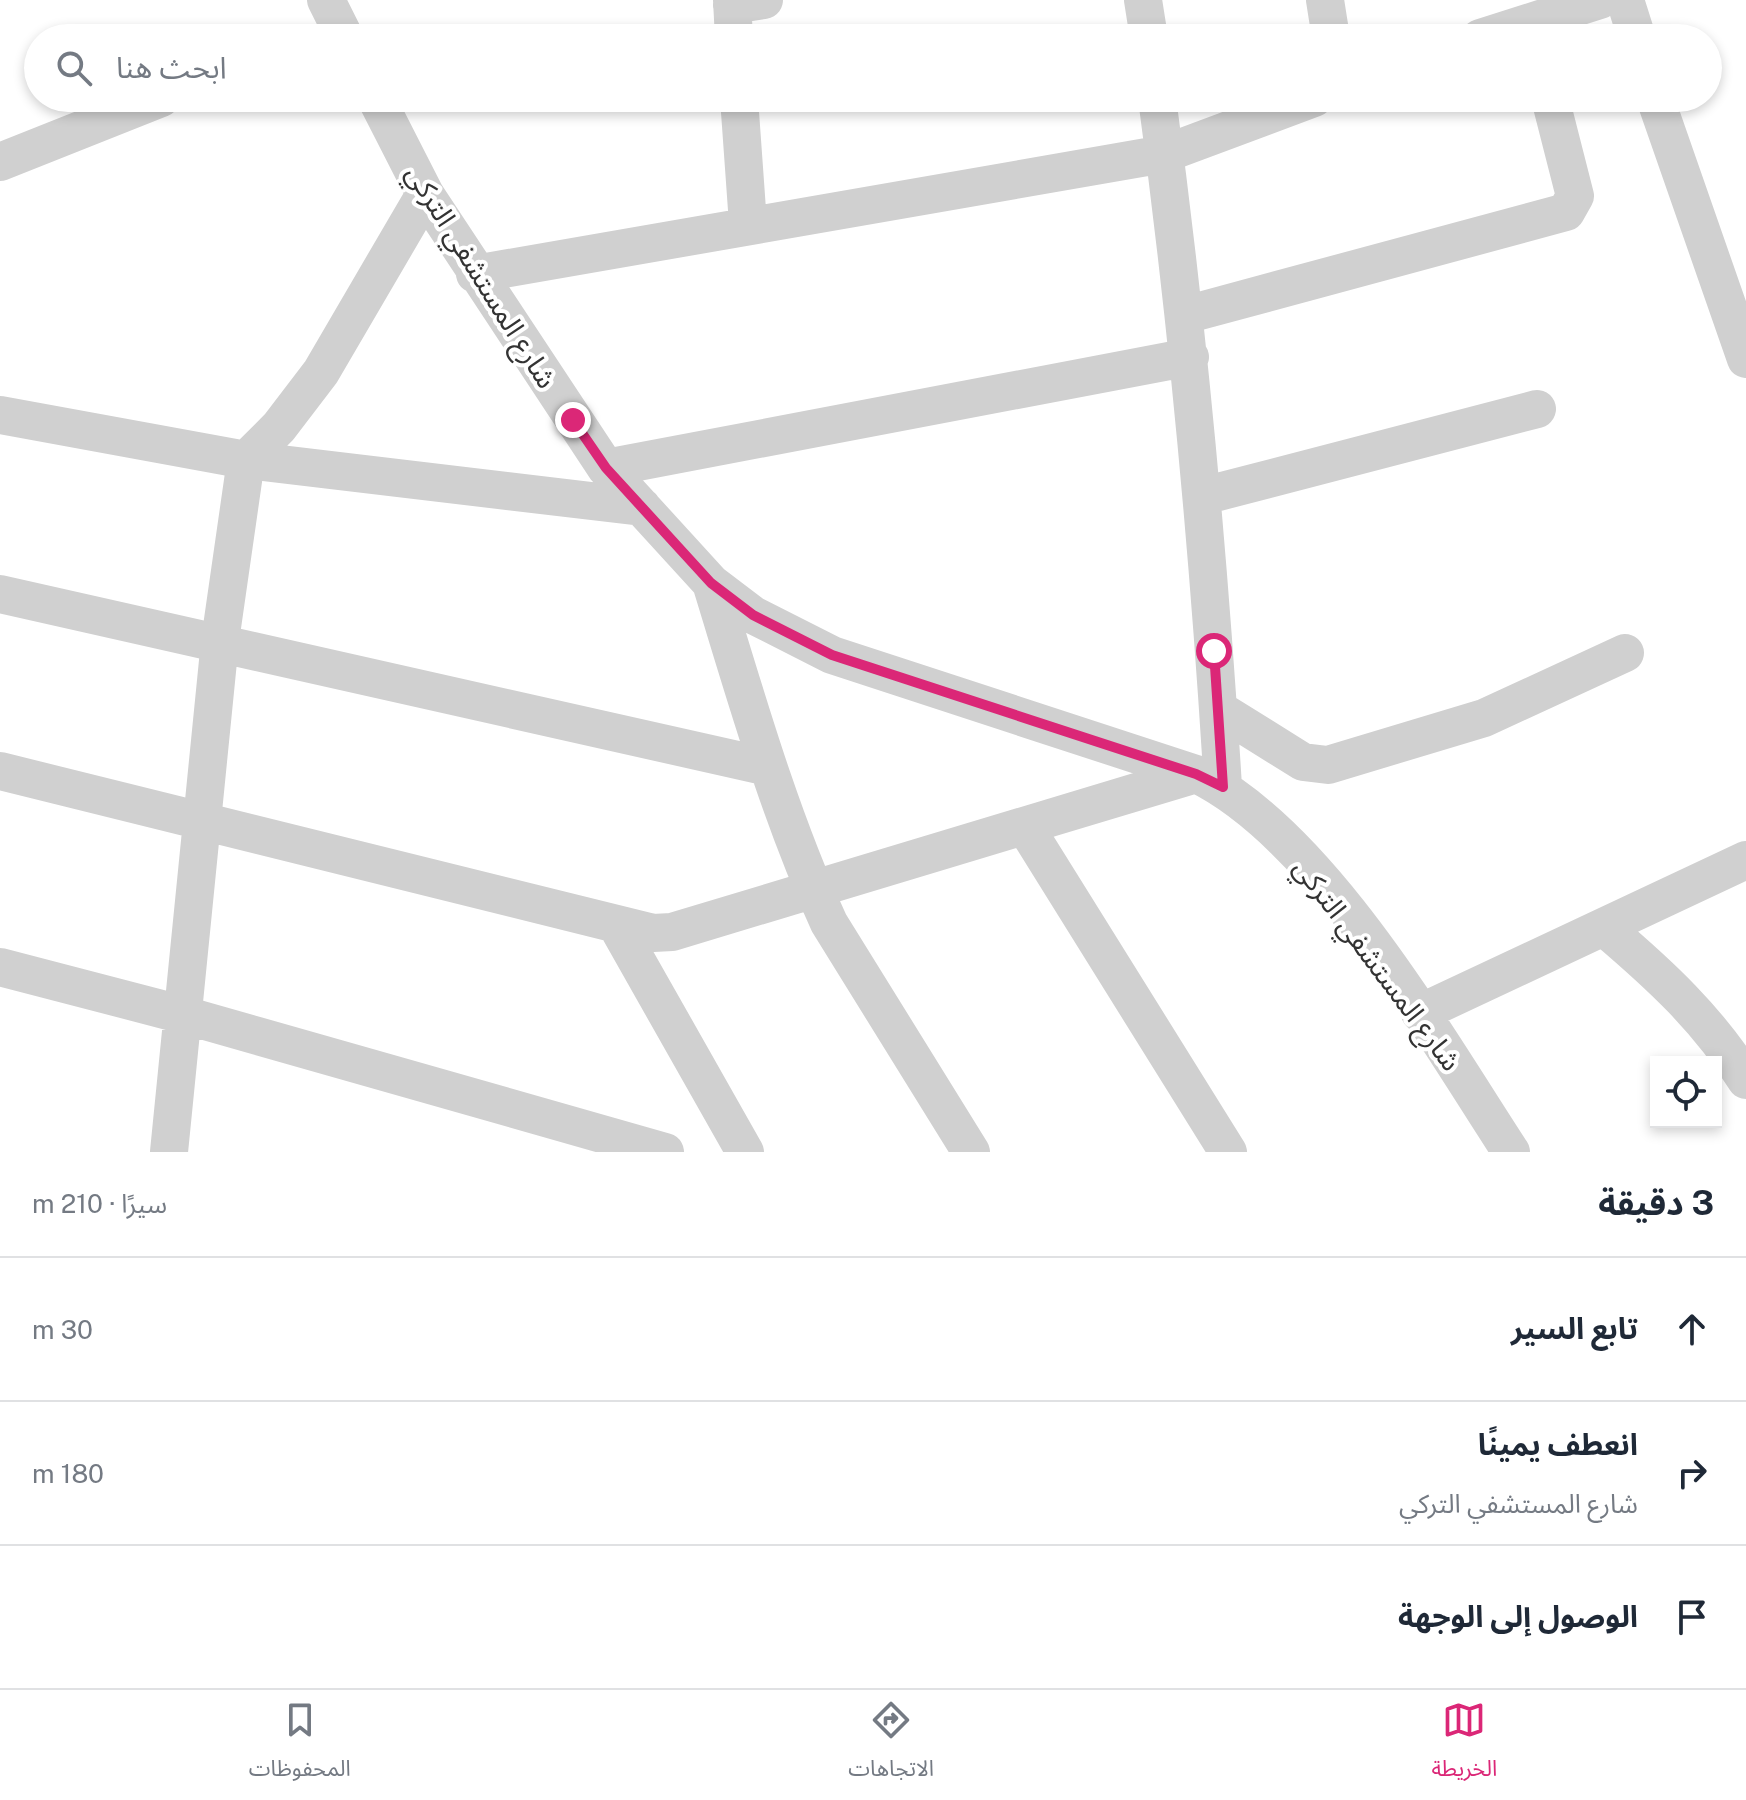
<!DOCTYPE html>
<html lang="ar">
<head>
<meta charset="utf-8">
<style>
  :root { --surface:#fff; --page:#f6f6f7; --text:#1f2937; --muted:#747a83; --line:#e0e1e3; --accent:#db2777 }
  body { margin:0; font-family:"Public Sans","Noto Sans Arabic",sans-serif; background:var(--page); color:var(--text); direction:rtl }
  .controls { position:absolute; right:24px; bottom:24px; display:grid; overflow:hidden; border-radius:0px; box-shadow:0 4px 12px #0003 }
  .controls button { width:72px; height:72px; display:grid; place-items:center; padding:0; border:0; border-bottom:2px solid var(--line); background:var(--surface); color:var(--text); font:40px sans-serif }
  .stop { position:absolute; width:24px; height:24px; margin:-18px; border:6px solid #db2777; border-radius:50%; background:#fff }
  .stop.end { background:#db2777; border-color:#fff; box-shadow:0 2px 8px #0008 }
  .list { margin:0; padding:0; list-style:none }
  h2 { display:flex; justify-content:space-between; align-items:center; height:104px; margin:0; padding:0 32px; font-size:34px }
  h2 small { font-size:26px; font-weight:400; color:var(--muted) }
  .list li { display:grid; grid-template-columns:52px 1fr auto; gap:24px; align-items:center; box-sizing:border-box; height:144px; padding:0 32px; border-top:2px solid var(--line) }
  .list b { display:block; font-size:30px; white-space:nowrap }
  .list p { margin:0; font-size:26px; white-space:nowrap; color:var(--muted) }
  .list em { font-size:26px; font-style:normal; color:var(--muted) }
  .icon { flex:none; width:44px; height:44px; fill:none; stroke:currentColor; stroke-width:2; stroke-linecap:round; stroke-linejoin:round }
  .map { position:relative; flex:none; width:1746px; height:1152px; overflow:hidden; direction:ltr }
  .search { position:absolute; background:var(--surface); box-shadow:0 4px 12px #0003; left:24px; right:24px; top:24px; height:88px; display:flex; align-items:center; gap:20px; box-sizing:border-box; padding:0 28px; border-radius:44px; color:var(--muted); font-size:30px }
  .sheet { height:536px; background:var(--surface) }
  nav { display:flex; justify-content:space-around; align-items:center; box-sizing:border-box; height:112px; border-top:2px solid var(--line); background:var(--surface); font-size:22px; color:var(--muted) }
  nav a { display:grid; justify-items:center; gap:4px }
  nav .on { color:var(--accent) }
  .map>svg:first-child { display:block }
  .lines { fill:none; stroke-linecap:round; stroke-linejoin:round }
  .minor { stroke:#d0d0d0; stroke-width:38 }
  .route { stroke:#db2777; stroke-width:10 }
  .labels { text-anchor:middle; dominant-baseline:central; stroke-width:8; stroke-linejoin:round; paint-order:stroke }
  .street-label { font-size:28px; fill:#333; stroke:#fff }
</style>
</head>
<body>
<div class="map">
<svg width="1746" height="1152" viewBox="0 0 1746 1152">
  <rect width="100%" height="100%" fill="#fff"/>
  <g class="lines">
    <!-- minor -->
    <path class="minor" d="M 326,0 L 345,38
      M 732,0 L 734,38
      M 1143,0 L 1149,38
      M 1325,0 L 1331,38
      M 1625,0 L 1637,38
      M 732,5 L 764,0
      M 1480,38 L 1600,0
      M 376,98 L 425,194 L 606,468 L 711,583 L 753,615 L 832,655 L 1196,774 C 1320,834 1435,1036 1511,1152
      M 739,98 L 748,224
      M 1157,98 C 1188,327 1209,557 1223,787
      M 1655,98 L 1746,359
      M 0,162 L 161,98
      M 475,274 L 1164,154 L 1314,98
      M 1185,315 L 1566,212 L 1575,196 L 1550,98
      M 0,415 L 246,460 L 642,507
      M 606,468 L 1190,357
      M 1203,496 L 1537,409
      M 711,583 C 746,697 779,814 829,923 L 971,1152
      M 0,594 L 768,767
      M 1218,709 L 1303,762 L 1328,765 L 1484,718 L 1625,653
      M 0,771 L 653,933 L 672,932 L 1196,774
      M 1026,828 L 1228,1152
      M 617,926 L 745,1152
      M 1606,929 C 1660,975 1708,1019 1746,1080
      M 0,967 L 184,1015 L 665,1152
      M 1420,1013 L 1746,860
      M 169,1152 L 220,641 L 246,460 L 279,427 L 321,372 L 425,194"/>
  </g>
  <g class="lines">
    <!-- route -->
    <path class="route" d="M 573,420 L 606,468 L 711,583 L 753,615 L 832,655 L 1196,774 L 1223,787 L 1214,651"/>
  </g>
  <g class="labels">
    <!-- street labels -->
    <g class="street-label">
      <text transform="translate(482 276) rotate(58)">شارع المستشفي التركي</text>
      <text transform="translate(1378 964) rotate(53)">شارع المستشفي التركي</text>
    </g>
  </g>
</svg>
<div class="controls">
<button><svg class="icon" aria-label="locate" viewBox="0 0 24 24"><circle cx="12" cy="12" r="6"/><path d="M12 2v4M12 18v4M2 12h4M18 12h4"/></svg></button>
</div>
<div class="stop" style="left:1214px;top:651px"></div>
<div class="stop end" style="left:573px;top:420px"></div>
<div class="search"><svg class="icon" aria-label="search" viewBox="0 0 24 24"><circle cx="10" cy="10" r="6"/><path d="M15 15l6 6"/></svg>ابحث هنا</div>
</div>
<section class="sheet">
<h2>3 دقيقة<small>سيرًا · 210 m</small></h2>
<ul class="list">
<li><svg class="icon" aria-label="ahead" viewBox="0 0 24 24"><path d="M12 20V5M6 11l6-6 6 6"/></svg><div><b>تابع السير</b></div><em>30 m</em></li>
<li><svg class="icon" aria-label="right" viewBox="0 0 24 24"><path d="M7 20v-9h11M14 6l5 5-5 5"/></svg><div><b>انعطف يمينًا</b><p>شارع المستشفي التركي</p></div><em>180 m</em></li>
<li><svg class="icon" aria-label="arrive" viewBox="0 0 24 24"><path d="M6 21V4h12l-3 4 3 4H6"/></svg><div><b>الوصول إلى الوجهة</b></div></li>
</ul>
</section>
<nav>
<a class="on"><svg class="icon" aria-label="map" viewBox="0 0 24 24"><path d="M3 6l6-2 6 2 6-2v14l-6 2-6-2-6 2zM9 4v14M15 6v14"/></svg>الخريطة</a>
<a><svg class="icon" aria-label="directions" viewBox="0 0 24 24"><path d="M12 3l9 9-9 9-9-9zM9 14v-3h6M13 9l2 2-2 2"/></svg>الاتجاهات</a>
<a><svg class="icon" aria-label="saved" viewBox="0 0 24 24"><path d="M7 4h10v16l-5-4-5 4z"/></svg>المحفوظات</a>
</nav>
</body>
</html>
